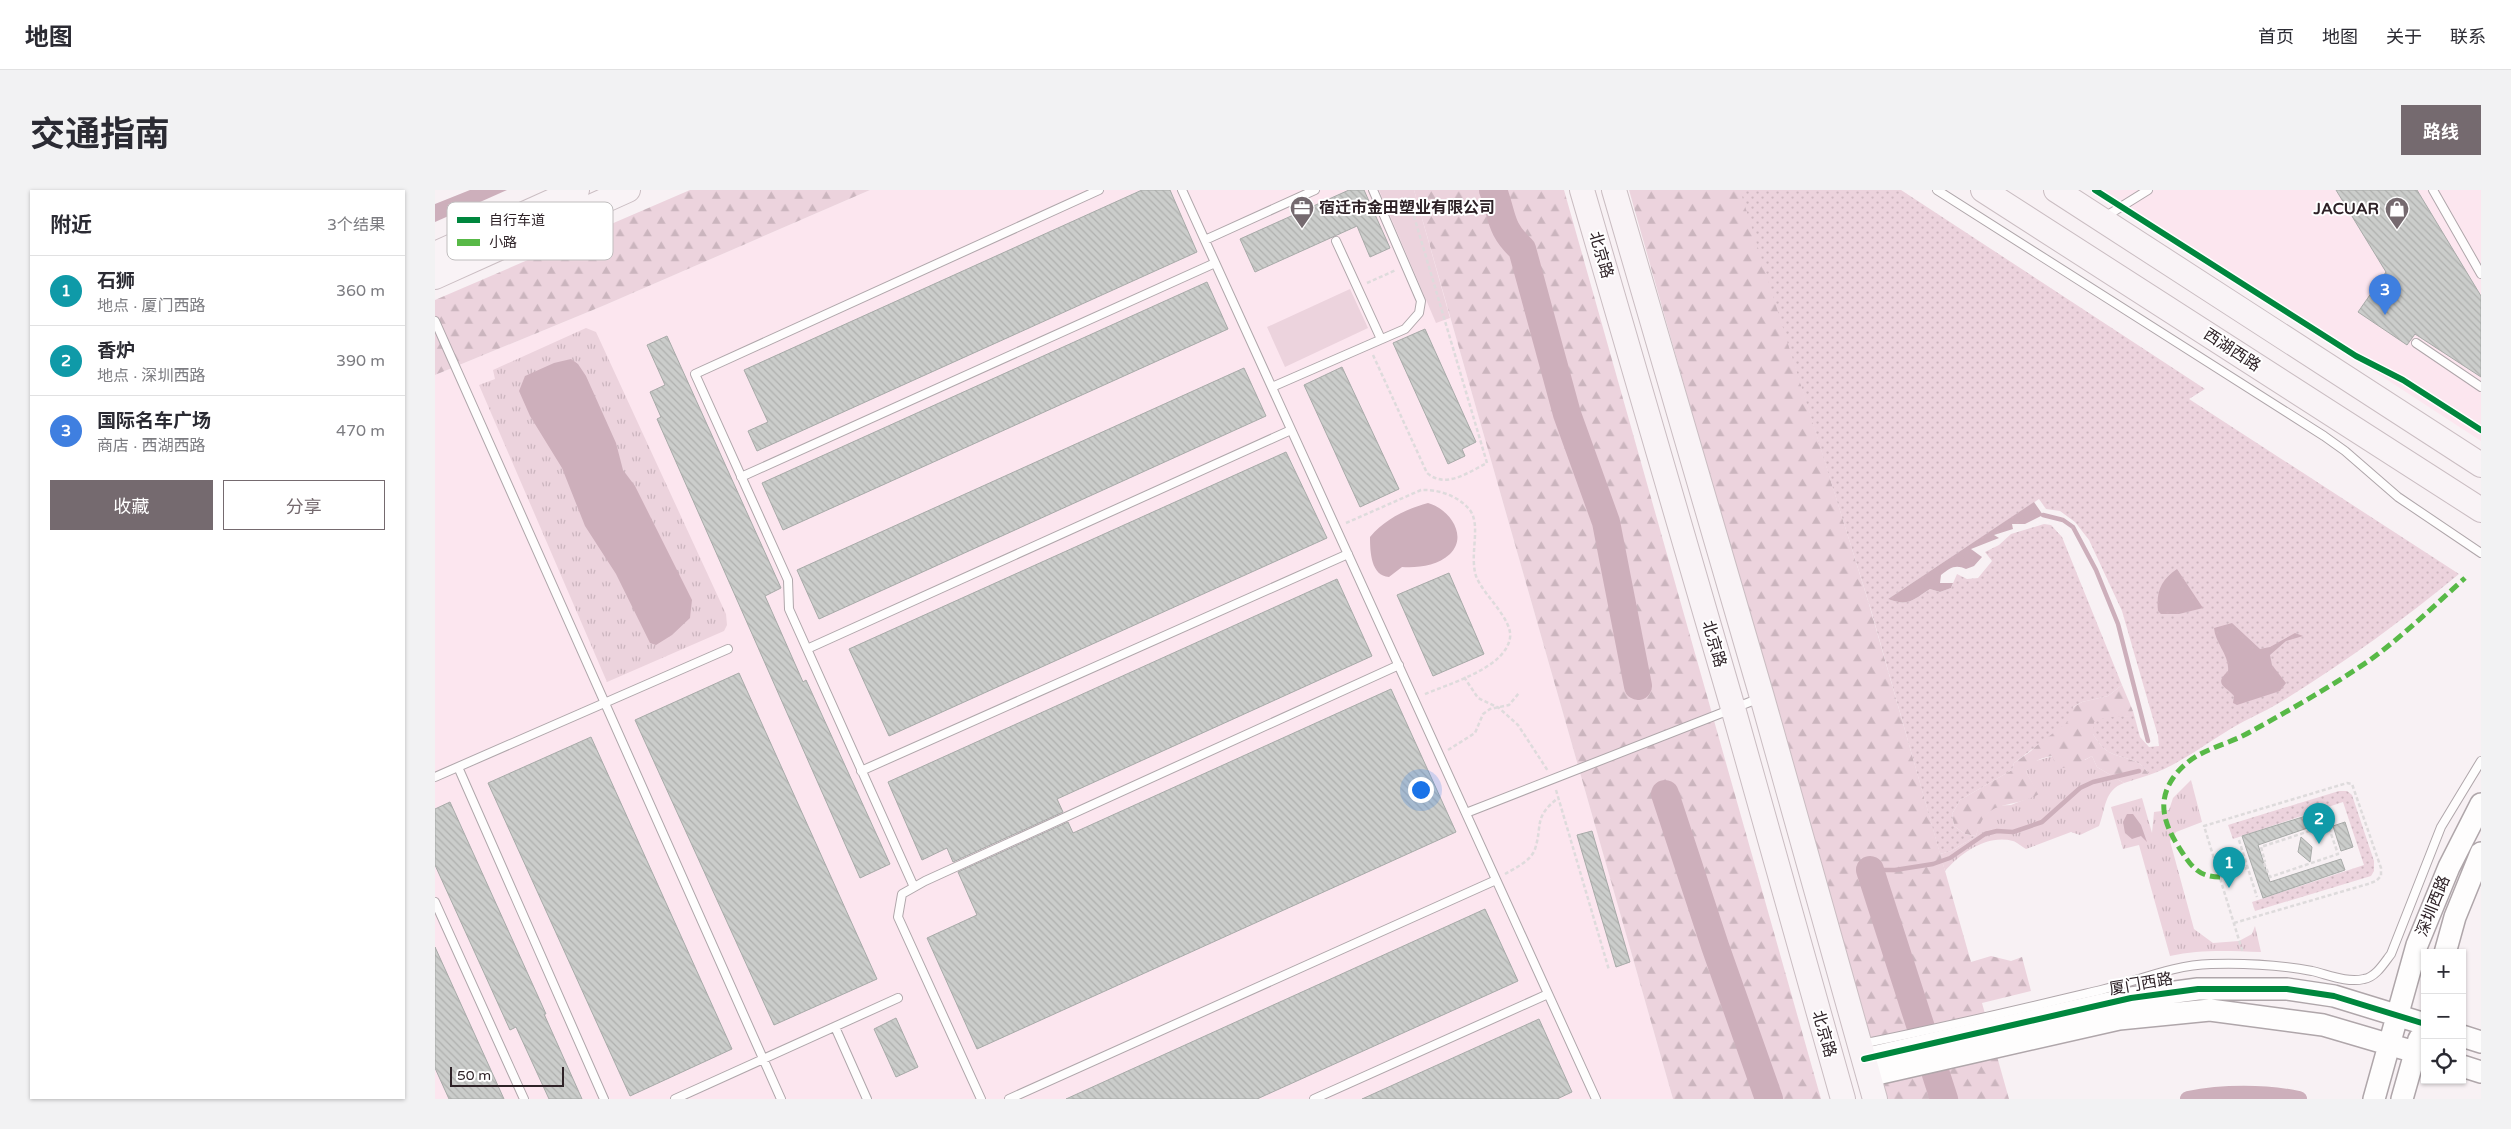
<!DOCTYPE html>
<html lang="zh">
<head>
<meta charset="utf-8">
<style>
  :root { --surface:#fff; --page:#f2f2f3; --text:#2b2b33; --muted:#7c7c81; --line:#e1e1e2; --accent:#756a6f }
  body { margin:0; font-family:"Varela Round","Noto Sans SC",sans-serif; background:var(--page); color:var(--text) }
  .controls { position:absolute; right:15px; bottom:15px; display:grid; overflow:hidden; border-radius:0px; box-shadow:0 1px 4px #0004 }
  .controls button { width:45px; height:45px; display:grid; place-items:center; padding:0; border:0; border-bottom:1px solid var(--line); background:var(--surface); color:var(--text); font:25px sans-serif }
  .scale { position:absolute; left:15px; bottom:12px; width:114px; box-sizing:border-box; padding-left:5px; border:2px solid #2e2227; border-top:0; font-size:14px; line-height:18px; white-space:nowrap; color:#2e2227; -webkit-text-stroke:4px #fff; paint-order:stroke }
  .you { position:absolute; left:985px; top:599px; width:18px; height:18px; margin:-12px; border:4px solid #fff; border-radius:50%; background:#1a73e8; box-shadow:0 0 0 8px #1a73e833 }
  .badge { display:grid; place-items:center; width:32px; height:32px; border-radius:50%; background:var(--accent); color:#fff; font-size:16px; font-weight:700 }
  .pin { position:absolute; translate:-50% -41px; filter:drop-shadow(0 1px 2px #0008) }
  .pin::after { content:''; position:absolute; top:26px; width:18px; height:15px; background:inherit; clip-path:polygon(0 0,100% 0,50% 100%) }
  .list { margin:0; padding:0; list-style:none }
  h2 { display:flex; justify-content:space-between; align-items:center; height:65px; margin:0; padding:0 20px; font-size:21px }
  h2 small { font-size:16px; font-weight:400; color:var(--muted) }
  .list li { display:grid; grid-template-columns:32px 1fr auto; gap:15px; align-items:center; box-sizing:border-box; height:70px; padding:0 20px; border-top:1px solid var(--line) }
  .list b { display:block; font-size:19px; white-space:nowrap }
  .list p { margin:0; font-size:16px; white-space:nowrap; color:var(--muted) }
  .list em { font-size:16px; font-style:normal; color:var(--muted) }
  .actions { display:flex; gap:10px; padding:15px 20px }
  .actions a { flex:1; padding:11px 0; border:1px solid var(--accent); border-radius:0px; text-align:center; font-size:18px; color:var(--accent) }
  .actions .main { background:var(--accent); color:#fff }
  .icon { flex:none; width:28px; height:28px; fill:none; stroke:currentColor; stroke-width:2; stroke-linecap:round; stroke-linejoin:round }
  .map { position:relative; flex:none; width:2046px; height:909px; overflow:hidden; border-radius:0px }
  header { display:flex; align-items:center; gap:30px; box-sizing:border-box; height:70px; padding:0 25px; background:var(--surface); border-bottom:1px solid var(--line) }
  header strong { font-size:24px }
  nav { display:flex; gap:28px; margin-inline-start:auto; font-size:18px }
  .intro { display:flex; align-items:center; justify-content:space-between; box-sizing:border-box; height:120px; padding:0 30px }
  h1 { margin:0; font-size:35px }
  .button { padding:12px 22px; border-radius:0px; background:var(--accent); color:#fff; font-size:18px; font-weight:700 }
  main { display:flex; gap:30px; padding:0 30px }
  aside { flex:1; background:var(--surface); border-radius:0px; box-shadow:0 1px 4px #0004 }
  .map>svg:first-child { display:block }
  .built { fill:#fce6ef }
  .grass { fill:url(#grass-tufts) }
  .forest { fill:url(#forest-firs) }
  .park { fill:#ecd3dd }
  .garden { fill:url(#garden-dots) }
  .water { fill:#cdafbb }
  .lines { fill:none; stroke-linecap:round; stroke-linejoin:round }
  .stream { stroke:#cdafbb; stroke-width:4.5 }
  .canal { stroke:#cdafbb; stroke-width:16 }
  .river { stroke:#cdafbb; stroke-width:28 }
  .building { fill:url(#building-back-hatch); stroke:#a7aaa8 }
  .lane-casing { stroke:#afa6aa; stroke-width:10 }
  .secondary-casing { stroke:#afa6aa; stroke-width:24 }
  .primary-casing { stroke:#cabdc2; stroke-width:26 }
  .path { stroke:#dedbdc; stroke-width:2.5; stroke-dasharray:4 2.5; stroke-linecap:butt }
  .lane { stroke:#fefdfd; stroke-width:8 }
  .secondary { stroke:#fefdfd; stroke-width:21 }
  .primary { stroke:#f9f3f6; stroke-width:24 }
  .quiet { stroke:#58b947; stroke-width:5; stroke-dasharray:10 5; stroke-linecap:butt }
  .cycleway-casing { stroke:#fff; stroke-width:9 }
  .cycleway { stroke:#00873e; stroke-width:6 }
  .labels { text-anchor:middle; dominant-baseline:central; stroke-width:4; stroke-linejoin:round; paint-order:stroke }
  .poi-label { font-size:16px; font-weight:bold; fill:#2e2227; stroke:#fff; text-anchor:start }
  .street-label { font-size:16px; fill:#2e2227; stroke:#fff }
  .key { fill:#fff; stroke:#c0bdbe; stroke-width:1 }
  .key-label { font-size:14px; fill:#2e2227 }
</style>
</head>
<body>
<header>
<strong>地图</strong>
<nav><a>首页</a><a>地图</a><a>关于</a><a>联系</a></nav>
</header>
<div class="intro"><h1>交通指南</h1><a class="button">路线</a></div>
<main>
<aside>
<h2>附近<small>3个结果</small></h2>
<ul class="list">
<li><span class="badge" style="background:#0f9aa8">1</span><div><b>石狮</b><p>地点 · 厦门西路</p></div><em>360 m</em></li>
<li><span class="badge" style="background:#0f9aa8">2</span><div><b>香炉</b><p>地点 · 深圳西路</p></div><em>390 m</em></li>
<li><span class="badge" style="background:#3f7fe0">3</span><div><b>国际名车广场</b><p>商店 · 西湖西路</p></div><em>470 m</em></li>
</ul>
<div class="actions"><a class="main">收藏</a><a>分享</a></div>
</aside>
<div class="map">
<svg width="2046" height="909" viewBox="0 0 2046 909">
  <defs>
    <pattern id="grass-tufts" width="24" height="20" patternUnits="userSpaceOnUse" patternTransform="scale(1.25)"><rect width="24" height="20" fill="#ecd3dd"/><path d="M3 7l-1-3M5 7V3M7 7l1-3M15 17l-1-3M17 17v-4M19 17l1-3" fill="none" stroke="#cbb5be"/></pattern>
    <pattern id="forest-firs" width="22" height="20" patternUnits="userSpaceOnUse" patternTransform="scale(1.25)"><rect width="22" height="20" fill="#ecd3dd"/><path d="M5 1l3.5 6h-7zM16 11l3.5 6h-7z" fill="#cbb5be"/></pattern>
    <pattern id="garden-dots" width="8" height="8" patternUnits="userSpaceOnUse" patternTransform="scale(1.25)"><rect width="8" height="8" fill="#ecd3dd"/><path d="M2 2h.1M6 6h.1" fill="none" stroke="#cbb5be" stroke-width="1.8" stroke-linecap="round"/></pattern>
    <pattern id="building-back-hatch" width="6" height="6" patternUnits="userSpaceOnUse" patternTransform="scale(1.25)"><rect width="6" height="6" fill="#cbcdcb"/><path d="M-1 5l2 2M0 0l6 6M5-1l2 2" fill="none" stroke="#afb0ae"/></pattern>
  </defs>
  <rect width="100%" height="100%" fill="#f8f1f4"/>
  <!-- built -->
  <path class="built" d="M 435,0 L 979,0 L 1238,909 L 0,909 L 0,185 L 170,115 Z
    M 1661,0 L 2046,0 L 2046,251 Z"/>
  <!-- grass -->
  <path class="grass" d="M 151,138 L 161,142 L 291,424 L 292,435 L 289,441 L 172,492 L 44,195 L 60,189 L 58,180 Z
    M 1618,566 L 1650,570 L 1657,566 L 1662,577 L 1689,593 C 1669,600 1671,618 1664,636 L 1645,645 L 1636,642 L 1591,659 C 1587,657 1582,652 1578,651 C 1552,644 1526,663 1510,681 L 1505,664 L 1516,661 L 1541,646 L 1545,630 L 1560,616 L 1576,615 L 1603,604 L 1591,582 L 1597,572 Z
    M 1756,590 L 1767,632 L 1741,642 L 1735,651 L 1759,739 L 1778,753 L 1804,751 L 1817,744 L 1820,736 L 1826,762 C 1795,761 1766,759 1735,766 L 1704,655 L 1688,659 L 1676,617 L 1707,608 L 1717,643 L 1719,622 L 1734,620 L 1738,608 Z"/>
  <!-- forest -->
  <path class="forest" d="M 255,0 L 435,0 L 170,115 L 0,185 L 0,110 Z
    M 979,0 L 1129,0 L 1386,909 L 1238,909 Z
    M 1194,0 L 1306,0 L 1434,414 L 1536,772 L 1556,766 L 1576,771 L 1587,767 L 1596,801 L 1547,813 L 1574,909 L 1451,909 Z
    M 1687,495 L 1698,521 L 1696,526 L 1686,527 L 1658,544 C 1663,552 1668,560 1678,564 C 1693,570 1706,569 1714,585 L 1689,593 L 1662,577 L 1657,566 L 1634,578 L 1622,578 L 1617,566 C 1605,568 1598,571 1591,582 L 1604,604 C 1574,621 1552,606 1541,646 L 1530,644 L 1519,636 L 1517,624 L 1525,610 L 1577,580 L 1579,573 L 1596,561 L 1637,518 L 1647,512 L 1673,506 Z"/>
  <!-- park -->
  <path class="park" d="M 944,0 L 979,0 L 1015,128 L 1001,133 Z
    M 915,99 L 933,138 L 850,177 L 832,137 Z"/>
  <!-- garden -->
  <path class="garden" d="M 1305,0 L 1466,0 L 1770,199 L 1754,209 L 2024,384 C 1967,431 1908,474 1844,513 C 1829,522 1812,529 1797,538 C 1770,554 1744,575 1714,585 C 1706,569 1693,570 1678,564 C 1668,560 1663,552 1658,544 L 1659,532 L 1672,527 L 1695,526 L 1698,521 L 1705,547 L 1714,557 L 1724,556 L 1723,546 L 1687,421 L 1654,350 L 1640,332 L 1625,321 L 1611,319 L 1604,309 L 1453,409 C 1473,417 1478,410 1495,399 L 1505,402 L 1516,398 L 1522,384 L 1532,389 L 1543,388 L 1557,371 L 1550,362 L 1564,355 L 1576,344 L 1609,334 L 1616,335 L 1627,347 L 1687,495 L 1673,506 L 1647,512 L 1638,517 L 1634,531 L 1579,573 L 1577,580 L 1525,610 L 1517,624 L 1519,636 L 1530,644 L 1541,646 L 1516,661 L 1505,664 L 1436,420 Z
    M 1904,601 L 1912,601 L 1917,605 L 1939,671 L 1939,681 L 1936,686 L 1820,721 L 1817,712 L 1929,675 L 1908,612 L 1798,649 L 1793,635 Z"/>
  <!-- water -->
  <path class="water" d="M 35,0 L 72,0 L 0,32 L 0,14 Z
    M 136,169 L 143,174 L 151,186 L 181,253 L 188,280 L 200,296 L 257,410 L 255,428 L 237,445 L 221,455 L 215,453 L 181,384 L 150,336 L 127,278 L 95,226 L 84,201 L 90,186 L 119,173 Z
    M 1599,312 L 1608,325 L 1590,334 L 1577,334 L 1578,339 L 1559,345 L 1564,348 L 1536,359 L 1547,367 L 1539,376 L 1531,379 C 1520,374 1515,378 1506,385 L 1505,393 L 1518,393 L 1516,398 L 1505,402 L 1495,399 C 1478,410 1473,417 1453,409 Z
    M 993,313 C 1013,318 1034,345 1015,364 C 1002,376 983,378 967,377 L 954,387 C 936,386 935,362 935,347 C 950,329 971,319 993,313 Z
    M 1742,379 L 1768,418 L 1744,424 L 1726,424 L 1723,421 C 1721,401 1726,390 1742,379 Z
    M 1797,433 L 1825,459 L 1835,457 L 1860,443 L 1868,446 L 1851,451 L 1835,465 L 1837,475 L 1851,493 L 1845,501 L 1802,515 L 1798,513 L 1799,506 C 1791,496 1778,495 1793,481 C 1795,466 1780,453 1779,438 Z
    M 1692,624 L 1698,624 L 1706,635 L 1712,652 L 1706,646 L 1697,649 L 1690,643 L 1688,632 Z"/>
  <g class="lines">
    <!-- stream -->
    <path class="stream" d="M 1608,325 L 1628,330 L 1638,337 L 1661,380 L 1683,434 L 1713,551
      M 1435,680 L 1460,680 L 1498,674 L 1515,668 L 1550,644 L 1562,641 L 1578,642 L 1607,632 L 1645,598 L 1658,592 L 1704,581"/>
    <!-- canal -->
    <path class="canal" d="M 1753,909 C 1788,902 1830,902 1864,909"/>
    <!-- river -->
    <path class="river" d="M 1058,0 C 1068,26 1064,38 1087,59 L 1132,224 L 1171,332 L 1203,496
      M 1230,604 L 1280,756 L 1334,909
      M 1435,680 L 1509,909"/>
  </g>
  <!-- building -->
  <path class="building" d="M 707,0 L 735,0 L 762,62 L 322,261 L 313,241 L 333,232 L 309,180 Z
    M 914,0 L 929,0 L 955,58 L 935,67 L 922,36 L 820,82 L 805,49 Z
    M 1901,0 L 1982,0 L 2046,106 L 2046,187 L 1980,144 L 1972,155 L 1923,122 L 1951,82 Z
    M 772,92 L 793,139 L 348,340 L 327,293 Z
    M 990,139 L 1041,252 L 1027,259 L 1030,266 L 1013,274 L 958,153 Z
    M 232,146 L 346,398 L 330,406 L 368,492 L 371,490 L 455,674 L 425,688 L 222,229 L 226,227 L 215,202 L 230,195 L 212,155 Z
    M 907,177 L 964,299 L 925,317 L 869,195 Z
    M 809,178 L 831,226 L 384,429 L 362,380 Z
    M 851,262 L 892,348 L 454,546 L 414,459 Z
    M 1014,383 L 1049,464 L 998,486 L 962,405 Z
    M 902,389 L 937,466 L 622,609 L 628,622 L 518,672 L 512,658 L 487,670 L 453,592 Z
    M 304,483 L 442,789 L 339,835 L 200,530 Z
    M 956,499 L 1021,642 L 542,859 L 492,748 L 542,725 L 523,682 L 633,632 L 638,643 Z
    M 156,547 L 297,859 L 195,906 L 53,593 Z
    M 15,612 L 111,824 L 109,824 L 147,909 L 114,909 L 81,837 L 75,840 L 0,675 L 0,619 Z
    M 1890,620 L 1893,631 L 1823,655 L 1835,692 L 1906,669 L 1910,680 L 1828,708 L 1807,646 Z
    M 1910,632 L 1918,657 L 1906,661 L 1898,636 Z
    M 1157,641 L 1195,772 L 1181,777 L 1142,645 Z
    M 1866,647 L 1877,657 L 1875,672 L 1863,662 Z
    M 1050,719 L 1083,791 L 822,909 L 631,909 Z
    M 0,757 L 69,909 L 14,909 L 0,878 Z
    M 461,828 L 483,877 L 461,887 L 439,839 Z
    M 1104,829 L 1137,902 L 1122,909 L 927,909 Z"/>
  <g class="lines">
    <defs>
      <path id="lane" d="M 747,0 L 1161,909
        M 1502,0 L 1889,246 L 1910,261 L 1963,307 L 2046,363
        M 1998,0 L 2046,84
        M 1668,28 L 1713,0
        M 770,50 L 880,0
        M 901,51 L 946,149
        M 0,131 L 346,909
        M 1981,153 L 2046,197
        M 837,197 L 970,139 L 984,123 L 986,111 L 938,0
        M 306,287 L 780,73
        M 372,459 L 856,240
        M 23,577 L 169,909
        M 426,581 L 913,364
        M 0,587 L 293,459
        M 1031,623 L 1325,508
        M 479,697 L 354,419 L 353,390 L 260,184 L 664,0
        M 0,712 L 89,909
        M 400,837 L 432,909
        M 1426,854 C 1507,838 1586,819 1666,800 C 1703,791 1737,775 1776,774 C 1809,773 1845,775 1877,781 C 1894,785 1912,793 1929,789 C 1941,787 1949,773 1956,764 L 2006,637 L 2046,571
        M 240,909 L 463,808
        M 546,909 L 463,727 L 467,704 L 490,691 L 964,475
        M 574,909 L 1061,690
        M 879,909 L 1113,804"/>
      <path id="secondary" d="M 2010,763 L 2020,727 L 2046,663
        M 2027,846 L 2046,852
        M 1429,869 L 1696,808 L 1763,799 L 1852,799 L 1899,806 L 1990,834
        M 2027,876 L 2046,882
        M 1433,886 L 1684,829 L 1775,820 L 1888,835 L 1990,865
        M 1939,909 L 1982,755 L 2014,677 L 2046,614
        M 1967,909 L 1984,849"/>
      <path id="primary" d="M 1147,0 L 1298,518 L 1408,909
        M 1179,0 L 1327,507 L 1440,909
        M 1548,0 L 2046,320
        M 1621,0 L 2046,275
        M 0,64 L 142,0
        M 0,87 L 193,0"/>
    </defs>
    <!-- lane casing -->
    <use href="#lane" class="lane-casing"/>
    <!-- secondary casing -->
    <use href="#secondary" class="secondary-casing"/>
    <!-- primary casing -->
    <use href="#primary" class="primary-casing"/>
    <!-- path -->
    <path class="path" d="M 932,93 L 961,80
      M 938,165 L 992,283 C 1011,299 1032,283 1052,273 L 973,6
      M 911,333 L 986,300 C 1003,299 1023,306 1034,319 C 1047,334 1034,364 1041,386 C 1048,405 1078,429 1075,448 C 1070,479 1012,494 988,505
      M 1029,487 L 1043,508 L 1064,518 L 1083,535 L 1113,581
      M 1013,560 L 1040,543 L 1048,524 L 1055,519 L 1074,515 L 1084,503
      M 1121,600 L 1174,780
      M 1804,650 L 1822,707
      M 1829,673 L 1835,687 L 1903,664 L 1893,635 L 1826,657 L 1830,672
      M 1070,684 C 1080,678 1096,671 1100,659 C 1108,634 1098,628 1123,608
      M 1785,687 L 1815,677
      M 1799,733 L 1933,694 L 1941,691 L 1946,686 L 1946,678 L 1917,594 L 1912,593 L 1769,636 L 1808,763"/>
    <!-- lane -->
    <use href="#lane" class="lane"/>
    <!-- secondary -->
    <use href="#secondary" class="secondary"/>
    <!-- primary -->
    <use href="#primary" class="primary"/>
    <!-- quiet -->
    <path class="quiet" d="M 1785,687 C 1763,687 1756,676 1745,659 C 1730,636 1721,613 1738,588 C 1758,559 1787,558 1815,542 C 1855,520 1897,496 1935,470 C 1969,445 1999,416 2030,388"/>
    <defs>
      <path id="cycleway" d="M 1660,0 L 1921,166 L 1968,190 L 2046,240
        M 1429,869 L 1696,808 L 1763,799 L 1852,799 L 1899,806 L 1990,834"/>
    </defs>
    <!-- cycleway casing -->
    <use href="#cycleway" class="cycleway-casing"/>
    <!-- cycleway -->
    <use href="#cycleway" class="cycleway"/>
  </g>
  <!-- icons -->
  <defs>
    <symbol id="office-pin" viewBox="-11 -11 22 30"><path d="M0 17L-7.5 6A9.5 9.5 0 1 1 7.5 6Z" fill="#756a6f" stroke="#fff"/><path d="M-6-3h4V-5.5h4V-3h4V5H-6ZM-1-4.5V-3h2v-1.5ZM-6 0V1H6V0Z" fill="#fff"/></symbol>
    <symbol id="shop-pin" viewBox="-11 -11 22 30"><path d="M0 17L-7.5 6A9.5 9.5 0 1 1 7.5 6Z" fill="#756a6f" stroke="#fff"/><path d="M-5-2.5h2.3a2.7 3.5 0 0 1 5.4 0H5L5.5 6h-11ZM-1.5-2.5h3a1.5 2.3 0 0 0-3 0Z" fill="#fff"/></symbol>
  </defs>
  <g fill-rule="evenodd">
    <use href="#office-pin" x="853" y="4" width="28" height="38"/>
    <use href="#shop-pin" x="1948" y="5" width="28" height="38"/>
  </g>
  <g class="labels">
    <!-- poi labels -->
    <g class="poi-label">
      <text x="884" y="18">宿迁市金田塑业有限公司</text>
      <text x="1944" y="19" text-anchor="end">JACUAR</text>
    </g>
    <!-- street labels -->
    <g class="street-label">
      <text transform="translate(1166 65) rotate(74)">北京路</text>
      <text transform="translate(1797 160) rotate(33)">西湖西路</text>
      <text transform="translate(1279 454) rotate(74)">北京路</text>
      <text transform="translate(1998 716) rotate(-68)">深圳西路</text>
      <text transform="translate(1706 794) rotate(-10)">厦门西路</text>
      <text transform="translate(1389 844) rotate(74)">北京路</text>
    </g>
  </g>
  <!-- legend -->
  <rect x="12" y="12" width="166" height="58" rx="8" class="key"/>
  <rect x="22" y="27" width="23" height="6" fill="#00873e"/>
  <rect x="22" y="49" width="23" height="7" fill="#58b947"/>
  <g class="key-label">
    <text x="54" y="35">自行车道</text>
    <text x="54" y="57">小路</text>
  </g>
</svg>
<div class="controls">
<button>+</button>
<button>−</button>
<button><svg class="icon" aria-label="locate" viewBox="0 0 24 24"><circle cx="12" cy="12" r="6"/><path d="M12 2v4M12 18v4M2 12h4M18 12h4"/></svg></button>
</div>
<div class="scale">50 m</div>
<div class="you"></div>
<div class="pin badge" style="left:1794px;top:698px;background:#0f9aa8">1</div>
<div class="pin badge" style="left:1884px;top:654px;background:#0f9aa8">2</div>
<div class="pin badge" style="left:1950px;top:125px;background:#3f7fe0">3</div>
</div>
</main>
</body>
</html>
